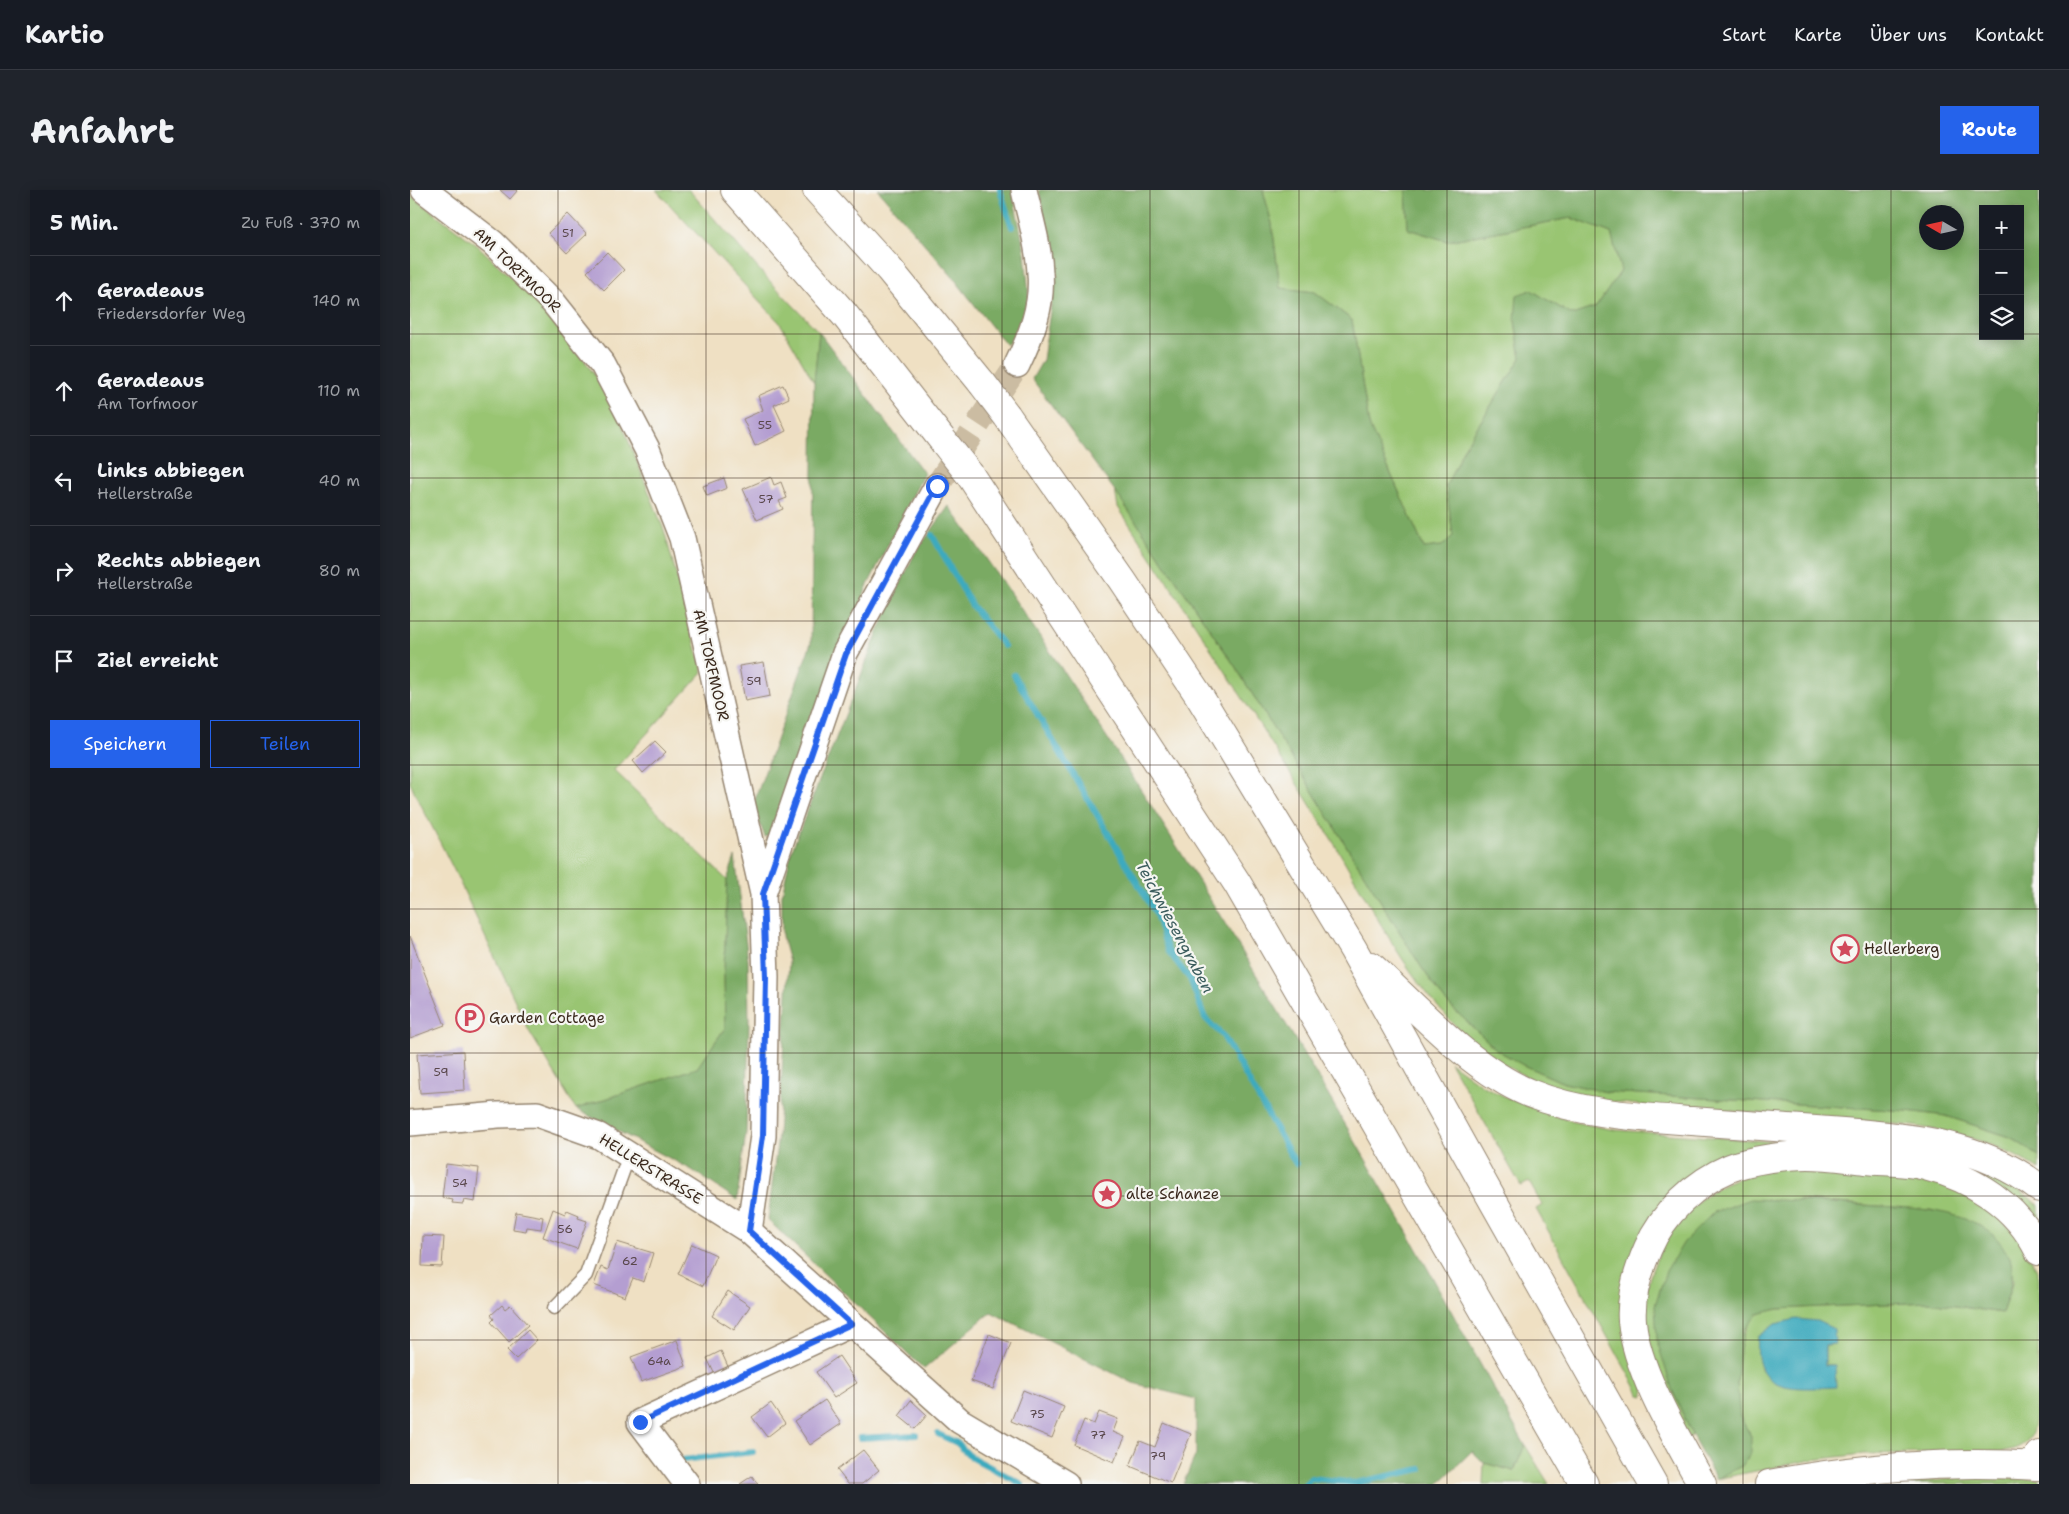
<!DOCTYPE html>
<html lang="de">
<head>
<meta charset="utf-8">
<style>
  :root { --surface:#171b24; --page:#20242c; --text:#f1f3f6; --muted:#9ea1a6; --line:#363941; --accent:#2563eb }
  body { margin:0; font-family:"Shantell Sans",sans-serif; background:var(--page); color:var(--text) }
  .controls { position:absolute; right:15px; top:15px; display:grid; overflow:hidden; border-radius:0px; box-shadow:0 2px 12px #0003 }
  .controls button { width:45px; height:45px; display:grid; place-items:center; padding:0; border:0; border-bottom:1px solid var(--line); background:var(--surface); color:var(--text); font:25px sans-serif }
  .compass { position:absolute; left:1509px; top:15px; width:45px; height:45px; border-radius:50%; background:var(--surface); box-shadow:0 2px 12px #0003; rotate:279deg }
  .stop { position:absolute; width:15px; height:15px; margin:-11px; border:4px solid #2563eb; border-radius:50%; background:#fff }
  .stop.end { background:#2563eb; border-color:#fff; box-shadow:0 1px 5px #0008 }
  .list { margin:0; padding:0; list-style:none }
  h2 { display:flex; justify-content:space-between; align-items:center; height:65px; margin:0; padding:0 20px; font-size:21px }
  h2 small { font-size:16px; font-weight:400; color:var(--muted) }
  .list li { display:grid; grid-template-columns:32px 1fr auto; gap:15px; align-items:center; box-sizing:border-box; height:90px; padding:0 20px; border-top:1px solid var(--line) }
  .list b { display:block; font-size:19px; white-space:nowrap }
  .list p { margin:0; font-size:16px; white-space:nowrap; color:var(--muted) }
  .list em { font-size:16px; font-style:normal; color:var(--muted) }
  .actions { display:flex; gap:10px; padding:15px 20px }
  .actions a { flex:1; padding:11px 0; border:1px solid var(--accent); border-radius:0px; text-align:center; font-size:18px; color:var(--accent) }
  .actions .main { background:var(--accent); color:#fff }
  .icon { flex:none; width:28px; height:28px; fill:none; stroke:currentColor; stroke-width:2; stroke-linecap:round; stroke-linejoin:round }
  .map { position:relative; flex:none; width:1629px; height:1294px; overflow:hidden; border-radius:0px }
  header { display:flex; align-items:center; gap:30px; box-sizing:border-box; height:70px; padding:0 25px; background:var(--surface); border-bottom:1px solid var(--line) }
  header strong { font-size:24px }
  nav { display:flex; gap:28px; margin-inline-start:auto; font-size:18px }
  .intro { display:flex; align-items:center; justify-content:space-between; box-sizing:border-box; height:120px; padding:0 30px }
  h1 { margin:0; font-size:35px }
  .button { padding:12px 22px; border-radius:0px; background:var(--accent); color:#fff; font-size:18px; font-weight:700 }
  main { display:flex; gap:30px; padding:0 30px }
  aside { flex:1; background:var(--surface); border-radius:0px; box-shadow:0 2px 12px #0003 }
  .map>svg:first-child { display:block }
  .green { fill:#99c572; stroke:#6a7848; fill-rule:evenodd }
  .forest { fill:#7aaa64; stroke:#5a6a41; fill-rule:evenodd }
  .water { fill:#3eaabe; stroke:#3c6a6e }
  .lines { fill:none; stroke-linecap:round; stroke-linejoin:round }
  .stream { stroke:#3eaabe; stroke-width:6 }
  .building { fill:#b49ed1 }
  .street-tunnel { stroke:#cbbca2; stroke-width:25; stroke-dasharray:25 12; stroke-linecap:butt }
  .lane-casing { stroke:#958570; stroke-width:15 }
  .street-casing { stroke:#958570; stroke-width:28 }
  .primary-casing { stroke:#958570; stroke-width:30 }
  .highway-casing { stroke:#958570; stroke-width:30 }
  .lane { stroke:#fff; stroke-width:12 }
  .street { stroke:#fff; stroke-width:25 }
  .primary { stroke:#fff; stroke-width:28 }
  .highway { stroke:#fff; stroke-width:28 }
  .highway-bridge-casing { stroke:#958570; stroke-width:30; stroke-linecap:butt }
  .highway-bridge { stroke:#fff; stroke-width:28 }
  .route { stroke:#2563eb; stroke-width:6 }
  .grid { fill:none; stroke:#3b2a1e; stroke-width:1; stroke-opacity:0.55 }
  .labels { text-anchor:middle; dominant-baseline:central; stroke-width:4.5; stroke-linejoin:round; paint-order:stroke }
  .number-label { font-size:12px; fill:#59474b }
  .street-label { font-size:15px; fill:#3b2a1e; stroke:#f6f6f2 }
  .poi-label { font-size:15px; fill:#3b2a1e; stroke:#f6f6f2; text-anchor:start }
  .water-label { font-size:16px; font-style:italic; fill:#3c5d5e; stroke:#f6f6f2 }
</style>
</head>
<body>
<header>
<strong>Kartio</strong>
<nav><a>Start</a><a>Karte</a><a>Über uns</a><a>Kontakt</a></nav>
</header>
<div class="intro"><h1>Anfahrt</h1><a class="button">Route</a></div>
<main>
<aside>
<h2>5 Min.<small>Zu Fuß · 370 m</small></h2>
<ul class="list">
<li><svg class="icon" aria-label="ahead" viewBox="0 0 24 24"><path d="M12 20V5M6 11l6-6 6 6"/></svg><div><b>Geradeaus</b><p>Friedersdorfer Weg</p></div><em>140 m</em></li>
<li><svg class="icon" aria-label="ahead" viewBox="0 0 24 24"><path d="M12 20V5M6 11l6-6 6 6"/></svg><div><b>Geradeaus</b><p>Am Torfmoor</p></div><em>110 m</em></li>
<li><svg class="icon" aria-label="left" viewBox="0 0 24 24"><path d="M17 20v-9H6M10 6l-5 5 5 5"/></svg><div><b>Links abbiegen</b><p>Hellerstraße</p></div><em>40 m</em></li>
<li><svg class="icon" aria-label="right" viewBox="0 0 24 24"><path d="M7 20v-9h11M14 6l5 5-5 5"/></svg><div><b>Rechts abbiegen</b><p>Hellerstraße</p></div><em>80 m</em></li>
<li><svg class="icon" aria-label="arrive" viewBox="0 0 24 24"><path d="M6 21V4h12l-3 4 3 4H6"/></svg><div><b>Ziel erreicht</b></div></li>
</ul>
<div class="actions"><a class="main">Speichern</a><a>Teilen</a></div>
</aside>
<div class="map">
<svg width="1629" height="1294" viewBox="0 0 1629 1294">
  <rect width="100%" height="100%" fill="#f6f6f2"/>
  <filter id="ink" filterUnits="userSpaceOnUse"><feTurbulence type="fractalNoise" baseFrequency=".02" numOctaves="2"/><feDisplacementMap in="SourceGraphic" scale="10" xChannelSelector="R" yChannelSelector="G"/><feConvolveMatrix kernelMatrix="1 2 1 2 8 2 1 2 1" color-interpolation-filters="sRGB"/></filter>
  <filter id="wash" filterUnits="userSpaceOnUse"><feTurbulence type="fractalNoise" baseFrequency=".0096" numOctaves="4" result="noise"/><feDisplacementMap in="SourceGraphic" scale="20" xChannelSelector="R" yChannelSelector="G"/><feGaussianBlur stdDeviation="1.12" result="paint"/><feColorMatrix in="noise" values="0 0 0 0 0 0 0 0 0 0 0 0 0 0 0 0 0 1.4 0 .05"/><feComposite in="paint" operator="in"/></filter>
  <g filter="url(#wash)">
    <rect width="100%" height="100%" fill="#efe0c3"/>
    <!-- green -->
    <path class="green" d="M 246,0 L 279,0 L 353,84 L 409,142 L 404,192 L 370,133 Z
      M 853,0 L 996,0 L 998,39 L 1037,51 L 1161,28 L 1201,43 L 1211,81 L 1186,117 L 1162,125 L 1121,100 L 1105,131 L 1111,168 L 1054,258 L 1036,296 L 1043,346 L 1032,356 L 1014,358 L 959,235 L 942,130 L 905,102 L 870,98 L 862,34 Z
      M 0,5 L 68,56 L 150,134 L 204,214 L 254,340 L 293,482 L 204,580 L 317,690 L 314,783 L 315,838 L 287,878 L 166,919 L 119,841 L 45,682 L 0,593 Z
      M 705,301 L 825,476 L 1012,778 L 1035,811 L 1087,860 L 1113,875 L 1154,893 L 1197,902 L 1497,921 L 1536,926 L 1600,947 L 1629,966 L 1629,980 C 1570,939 1497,934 1427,929 C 1378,925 1328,922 1279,918 C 1255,916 1229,916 1205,912 C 1155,905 1103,887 1064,853 C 998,797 961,713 916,640 C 848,531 779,424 708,317 Z
      M 1040,872 L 1073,896 L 1100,909 L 1136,923 L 1164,932 L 1205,940 L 1408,955 L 1350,958 L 1229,1052 L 1234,1206 L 1230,1205 L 1126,1019 L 1132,1015 L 1119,992 L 1111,996 Z
      M 1526,964 L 1568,977 L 1597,991 L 1629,1015 L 1629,1038 Z
      M 1371,977 L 1505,984 L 1558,1001 L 1609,1046 L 1626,1078 L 1629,1089 C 1629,1116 1629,1228 1621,1246 C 1613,1258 1602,1260 1588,1262 L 1453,1264 L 1401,1270 L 1306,1289 L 1332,1276 L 1341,1246 C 1338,1240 1332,1233 1330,1226 C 1325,1202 1324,1137 1349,1124 C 1354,1121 1362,1121 1368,1119 L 1519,1112 L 1592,1123 L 1603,1091 L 1600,1067 L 1571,1036 L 1521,1020 L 1389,1010 L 1262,1199 L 1282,1245 L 1279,1248 C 1269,1229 1257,1211 1248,1191 C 1242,1176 1238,1156 1235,1140 C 1227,1087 1264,1021 1310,996 C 1329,986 1351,981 1371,977 ZM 1348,1147 L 1424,1154 L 1415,1155 L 1415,1175 L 1424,1175 L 1351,1180 Z
      M 1115,1255 L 1139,1294 L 1073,1294 L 1074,1273 L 1104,1281 Z
      M 1566,1287 L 1629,1289 L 1629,1294 L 1489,1294 Z"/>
    <!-- forest -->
    <path class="forest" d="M 468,0 L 602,0 L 615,62 L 619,108 L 609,144 L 596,155 L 542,86 Z
      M 629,0 L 853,0 L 862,34 L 870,98 L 905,102 L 942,130 L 959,235 L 1014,358 L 1032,356 L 1043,346 L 1036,296 L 1054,258 L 1111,168 L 1105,131 L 1107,105 L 1121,100 L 1162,125 L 1186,117 L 1211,81 L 1201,43 L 1161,28 L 1037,51 L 998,39 L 996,0 L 1629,0 L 1629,966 L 1600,947 L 1536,926 L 1497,921 L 1197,902 L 1154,893 L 1113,875 L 1087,860 L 1035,811 L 1012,778 L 825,476 L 705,301 L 622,189 L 633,170 L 641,115 L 641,59 ZM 1573,19 L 1610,19 L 1610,146 L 1573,146 ZM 1516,22 L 1546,22 L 1546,52 L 1516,52 Z
      M 409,142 L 514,283 L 457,397 L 361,644 L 355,647 L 343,615 L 401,453 L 404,192 Z
      M 539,316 C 697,537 840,768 975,1003 C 1023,1086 1068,1171 1115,1255 L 1104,1281 L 1074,1273 L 1062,1261 L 1028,1294 L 773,1294 L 786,1264 L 786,1209 L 723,1193 L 581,1122 L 514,1179 L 358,1030 L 368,945 L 379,772 L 372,746 L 372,705 L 381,662 L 468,442 L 505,363 Z
      M 325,667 L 338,770 L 339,834 L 336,942 L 327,1010 L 282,980 L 166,919 L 287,878 L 315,838 L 314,783 L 317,690 Z
      M 1340,1009 C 1377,1010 1413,1012 1450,1015 C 1493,1018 1565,1016 1592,1055 C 1594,1059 1598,1064 1600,1068 C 1606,1088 1598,1104 1592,1123 L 1519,1112 L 1368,1119 L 1348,1124 L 1334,1140 L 1330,1160 L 1327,1192 L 1330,1227 L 1341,1246 L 1341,1263 L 1332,1276 L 1306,1289 L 1282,1245 L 1262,1199 L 1247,1151 L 1245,1115 L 1256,1081 L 1274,1052 L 1304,1022 Z"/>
    <!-- water -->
    <path class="water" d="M 1386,1129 L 1407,1131 L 1424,1139 L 1425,1154 L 1415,1155 L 1415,1175 L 1425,1175 L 1426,1197 C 1384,1199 1342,1204 1348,1147 L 1365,1134 Z"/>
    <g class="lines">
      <!-- stream -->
      <path class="stream" d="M 590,0 L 602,37
        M 522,345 L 562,416 L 594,456
        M 604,485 L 746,724 L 758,761 L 780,789 L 795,828 L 813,846 L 886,974
        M 528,1244 L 547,1253 L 561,1267 L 612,1294
        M 450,1248 L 506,1245
        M 272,1270 L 343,1262
        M 895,1294 L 901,1288 L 945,1293 L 1011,1279"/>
    </g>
    <g id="blocks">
      <!-- building -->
      <path class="building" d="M 90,0 L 108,0 L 100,9 Z
        M 158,24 L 177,44 L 157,63 L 138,43 Z
        M 197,62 L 214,80 L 194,100 L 177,82 Z
        M 373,195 L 379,208 L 364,215 L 376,241 L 345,256 L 333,229 L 353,220 L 348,206 Z
        M 361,287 L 364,295 L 371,292 L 377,308 L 369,311 L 373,319 L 347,330 L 333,299 Z
        M 314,288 L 317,298 L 297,306 L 293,296 Z
        M 354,472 L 360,506 L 335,511 L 329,476 Z
        M 245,551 L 256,562 L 233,583 L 223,571 Z
        M 0,746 L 35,835 L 0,848 Z
        M 53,861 L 55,900 L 10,903 L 7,864 Z
        M 36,974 L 69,978 L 65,1012 L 54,1010 L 53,1014 L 42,1013 L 43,1010 L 32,1008 Z
        M 143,1019 L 155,1024 L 157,1020 L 169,1025 L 168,1028 L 177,1031 L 167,1059 L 133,1047 Z
        M 106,1022 L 133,1027 L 131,1039 L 117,1037 L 116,1041 L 103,1039 Z
        M 13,1046 L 34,1047 L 32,1077 L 12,1076 Z
        M 207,1052 L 243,1063 L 234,1092 L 223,1088 L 215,1107 L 184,1095 L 191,1077 L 198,1080 Z
        M 282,1054 L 306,1065 L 293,1096 L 268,1084 Z
        M 318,1101 L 340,1116 L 324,1140 L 302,1126 Z
        M 92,1115 L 95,1119 L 100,1115 L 118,1135 L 99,1152 L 81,1132 L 84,1129 L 81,1125 Z
        M 118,1140 L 127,1150 L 106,1169 L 97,1160 Z
        M 579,1144 L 601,1153 L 583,1199 L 561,1191 Z
        M 267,1150 L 276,1176 L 231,1192 L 221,1167 Z
        M 311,1161 L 320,1181 L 306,1187 L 297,1168 Z
        M 429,1166 L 447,1193 L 424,1208 L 406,1182 Z
        M 613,1200 L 654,1217 L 642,1248 L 601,1231 Z
        M 415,1210 L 431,1234 L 400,1255 L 384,1231 Z
        M 501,1210 L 517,1225 L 505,1239 L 489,1226 Z
        M 361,1213 L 375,1233 L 357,1247 L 342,1227 Z
        M 689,1222 L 708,1229 L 703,1242 L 715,1247 L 704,1272 L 664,1255 L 674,1230 L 684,1234 Z
        M 754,1233 L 781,1244 L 761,1293 L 720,1276 L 730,1251 L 745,1257 Z
        M 453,1260 L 469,1280 L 452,1294 L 438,1294 L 427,1280 Z
        M 342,1286 L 348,1294 L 330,1294 Z"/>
    </g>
  </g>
  <g filter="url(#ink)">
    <use href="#blocks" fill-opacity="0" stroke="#958570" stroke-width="1"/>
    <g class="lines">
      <!-- street-tunnel -->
      <path class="street-tunnel" d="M 527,296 L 607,175"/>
      <defs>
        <path id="lane" d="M 144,1118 L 176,1085 L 219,965"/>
        <path id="street" d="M 14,0 L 83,53 L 143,112 L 193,175 L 237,259 L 272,348 L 353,704 L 356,787 L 353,946 L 339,1041
          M 607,175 C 621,146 633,115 630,83 C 629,55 620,27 614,0
          M 353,704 L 435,463 L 527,296
          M 0,933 L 88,925 L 127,924 L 189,946 L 339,1041 L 550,1231 L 656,1294
          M 277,1294 L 230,1232 L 441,1134"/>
        <path id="primary" d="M 1359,1294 C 1446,1278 1541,1270 1629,1276"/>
        <path id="highway" d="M 325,0 L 434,124 L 534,252
          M 407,0 L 479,79 L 572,193
          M 597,226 L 712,390 L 788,504 L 943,759 L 1078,1002 L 1243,1294
          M 560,285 L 827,693 L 1174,1294
          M 961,776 C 1007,818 1061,879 1119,903 C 1171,924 1227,927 1282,931 C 1332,935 1383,938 1433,942 C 1502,947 1573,954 1629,998
          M 1626,1276 L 1629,1265
          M 1292,1294 C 1268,1250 1226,1181 1222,1131 C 1220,1106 1228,1081 1238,1058 C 1253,1023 1285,993 1320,978 C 1339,970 1377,965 1398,965 C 1417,965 1436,968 1455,970 C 1474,972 1496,971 1515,976 C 1563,988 1607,1015 1629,1061"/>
      </defs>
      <!-- lane casing -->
      <use href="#lane" class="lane-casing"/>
      <!-- street casing -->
      <use href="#street" class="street-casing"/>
      <!-- primary casing -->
      <use href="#primary" class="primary-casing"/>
      <!-- highway casing -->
      <use href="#highway" class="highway-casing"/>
      <!-- lane -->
      <use href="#lane" class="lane"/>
      <!-- street -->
      <use href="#street" class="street"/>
      <!-- primary -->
      <use href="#primary" class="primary"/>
      <!-- highway -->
      <use href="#highway" class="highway"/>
      <defs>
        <path id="highway-bridge" d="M 572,193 L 597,226
          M 534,252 L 560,285"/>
      </defs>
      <!-- highway-bridge casing -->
      <use href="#highway-bridge" class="highway-bridge-casing"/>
      <!-- highway-bridge -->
      <use href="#highway-bridge" class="highway-bridge"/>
    </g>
  </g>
  <g class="lines" filter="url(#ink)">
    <!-- route -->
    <path class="route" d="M 230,1232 L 441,1134 L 339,1041 L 353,946 L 356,787 L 353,704 L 436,464 L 527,296"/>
  </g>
  <!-- grid -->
  <path class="grid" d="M 148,0 L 148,1294M 296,0 L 296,1294M 444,0 L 444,1294M 592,0 L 592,1294M 740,0 L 740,1294M 889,0 L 889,1294M 1037,0 L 1037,1294M 1185,0 L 1185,1294M 1333,0 L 1333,1294M 1481,0 L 1481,1294M 0,144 L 1573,144M 1610,144 L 1629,144M 0,288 L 1629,288M 0,431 L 1629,431M 0,575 L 1629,575M 0,719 L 1629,719M 0,863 L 1629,863M 0,1006 L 1629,1006M 0,1150 L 1629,1150"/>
  <!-- icons -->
  <defs>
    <symbol id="sight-ring" viewBox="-11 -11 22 22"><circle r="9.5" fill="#f6f6f2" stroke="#d1495b" stroke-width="1.5"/><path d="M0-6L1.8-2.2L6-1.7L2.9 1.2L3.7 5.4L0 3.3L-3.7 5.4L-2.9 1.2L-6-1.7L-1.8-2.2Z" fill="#d1495b"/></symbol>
    <symbol id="parking-ring" viewBox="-11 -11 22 22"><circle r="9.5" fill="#f6f6f2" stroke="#d1495b" stroke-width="1.5"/><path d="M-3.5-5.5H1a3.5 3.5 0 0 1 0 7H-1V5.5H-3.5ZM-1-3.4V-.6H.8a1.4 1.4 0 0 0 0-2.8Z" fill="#d1495b"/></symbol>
  </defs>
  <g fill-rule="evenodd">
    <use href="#sight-ring" x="1419" y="743" width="32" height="32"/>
    <use href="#parking-ring" x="44" y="812" width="32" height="32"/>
    <use href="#sight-ring" x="681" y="988" width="32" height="32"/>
  </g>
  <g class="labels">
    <!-- number labels -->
    <g class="number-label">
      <text x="158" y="43">51</text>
      <text x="355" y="235">55</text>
      <text x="356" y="309">57</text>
      <text x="344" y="491">59</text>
      <text x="31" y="882">59</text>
      <text x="50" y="993">54</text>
      <text x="155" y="1039">56</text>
      <text x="220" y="1071">62</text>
      <text x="249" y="1171">64a</text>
      <text x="627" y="1224">75</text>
      <text x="688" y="1245">77</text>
      <text x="748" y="1266">79</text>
    </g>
    <!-- street labels -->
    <g class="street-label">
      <text transform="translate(107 80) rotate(44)">AM TORFMOOR</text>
      <text transform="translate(301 475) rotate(77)">AM TORFMOOR</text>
      <text transform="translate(241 979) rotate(32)">HELLERSTRASSE</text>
    </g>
    <!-- poi labels -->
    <g class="poi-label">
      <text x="1454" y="759">Hellerberg</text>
      <text x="79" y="828">Garden Cottage</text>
      <text x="716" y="1004">alte Schanze</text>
    </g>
    <!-- water labels -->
    <g class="water-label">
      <text transform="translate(765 737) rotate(62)">Teichwiesengraben</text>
    </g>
  </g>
</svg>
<div class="controls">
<button>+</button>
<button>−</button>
<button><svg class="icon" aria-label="layers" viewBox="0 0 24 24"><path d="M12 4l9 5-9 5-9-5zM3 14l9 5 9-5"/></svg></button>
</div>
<svg class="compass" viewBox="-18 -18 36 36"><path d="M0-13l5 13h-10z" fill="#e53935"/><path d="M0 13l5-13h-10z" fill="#9ea1a6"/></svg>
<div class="stop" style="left:527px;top:296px"></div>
<div class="stop end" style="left:230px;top:1232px"></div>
</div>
</main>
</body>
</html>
